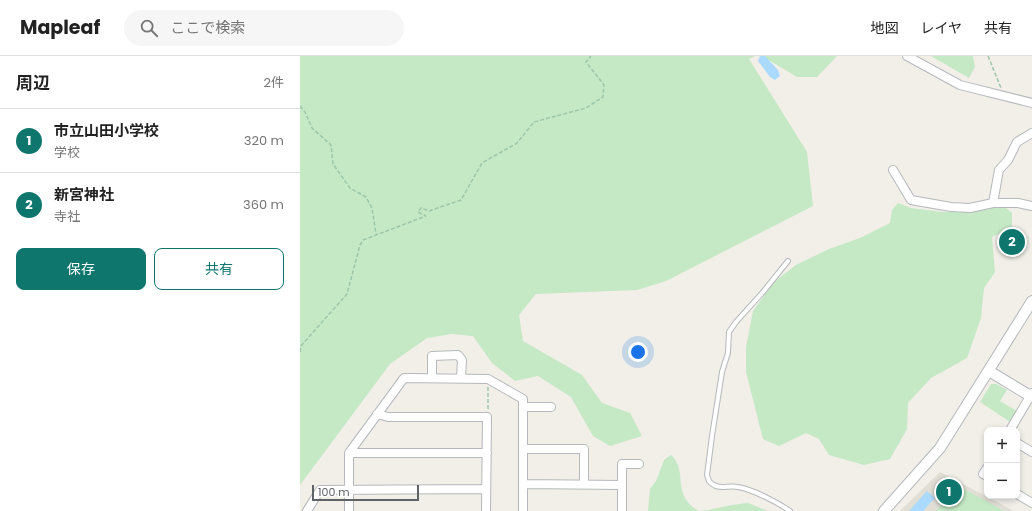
<!DOCTYPE html>
<html lang="ja">
<head>
<meta charset="utf-8">
<style>
  :root { --surface:#fff; --page:#f6f6f6; --text:#222; --muted:#767676; --line:#e0e0e0; --accent:#0f766e }
  body { margin:0; font-family:Poppins,"Noto Sans JP",sans-serif; background:var(--page); color:var(--text) }
  .controls { position:absolute; right:12px; bottom:12px; display:grid; overflow:hidden; border-radius:8px; box-shadow:0 2px 6px #0003 }
  .controls button { width:36px; height:36px; display:grid; place-items:center; padding:0; border:0; border-bottom:1px solid var(--line); background:var(--surface); color:var(--text); font:20px sans-serif }
  .scale { position:absolute; left:12px; bottom:10px; width:107px; box-sizing:border-box; padding-left:4px; border:2px solid #5f6368; border-top:0; font-size:11px; line-height:14px; white-space:nowrap; color:#5f6368; -webkit-text-stroke:3px #fff; paint-order:stroke }
  .you { position:absolute; left:338px; top:296px; width:14px; height:14px; margin:-10px; border:3px solid #fff; border-radius:50%; background:#1a73e8; box-shadow:0 0 0 6px #1a73e833 }
  .badge { display:grid; place-items:center; width:26px; height:26px; border-radius:50%; background:var(--accent); color:#fff; font-size:13px; font-weight:700 }
  .pin { position:absolute; translate:-50% -50%; border:2px solid #fff; box-shadow:0 1px 4px #0006 }
  .list { margin:0; padding:0; list-style:none }
  h2 { display:flex; justify-content:space-between; align-items:center; height:52px; margin:0; padding:0 16px; font-size:17px }
  h2 small { font-size:13px; font-weight:400; color:var(--muted) }
  .list li { display:grid; grid-template-columns:26px 1fr auto; gap:12px; align-items:center; box-sizing:border-box; height:64px; padding:0 16px; border-top:1px solid var(--line) }
  .list b { display:block; font-size:15px; white-space:nowrap }
  .list p { margin:0; font-size:13px; white-space:nowrap; color:var(--muted) }
  .list em { font-size:13px; font-style:normal; color:var(--muted) }
  .actions { display:flex; gap:8px; padding:12px 16px }
  .actions a { flex:1; padding:9px 0; border:1px solid var(--accent); border-radius:8px; text-align:center; font-size:14px; color:var(--accent) }
  .actions .main { background:var(--accent); color:#fff }
  .icon { flex:none; width:22px; height:22px; fill:none; stroke:currentColor; stroke-width:2; stroke-linecap:round; stroke-linejoin:round }
  .map { position:relative; flex:none; width:732px; height:455px; overflow:hidden }
  header { display:flex; align-items:center; gap:24px; box-sizing:border-box; height:56px; padding:0 20px; background:var(--surface); border-bottom:1px solid var(--line) }
  header strong { font-size:19px }
  nav { display:flex; gap:22px; margin-inline-start:auto; font-size:14px }
  .search { width:280px; height:36px; background:var(--page); display:flex; align-items:center; gap:10px; box-sizing:border-box; padding:0 14px; border-radius:22px; color:var(--muted); font-size:15px }
  main { display:flex }
  aside { flex:1; background:var(--surface) }
  .map>svg:first-child { display:block }
  .education { fill:#e1ded6 }
  .green { fill:#c5e8c5 }
  .water { fill:#aadaff }
  .lines { fill:none; stroke-linecap:round; stroke-linejoin:round }
  .service-casing { stroke:#b5b8bc; stroke-width:6 }
  .minor-casing { stroke:#b5b8bc; stroke-width:10 }
  .tertiary-casing { stroke:#b5b8bc; stroke-width:12 }
  .path { stroke:#9cc7a9; stroke-width:1.5; stroke-dasharray:4 2; stroke-linecap:butt }
  .service { stroke:#fff; stroke-width:4 }
  .minor { stroke:#fff; stroke-width:8 }
  .tertiary { stroke:#fff; stroke-width:10 }
</style>
</head>
<body>
<header>
<strong>Mapleaf</strong>
<div class="search"><svg class="icon" aria-label="search" viewBox="0 0 24 24"><circle cx="10" cy="10" r="6"/><path d="M15 15l6 6"/></svg>ここで検索</div>
<nav><a>地図</a><a>レイヤ</a><a>共有</a></nav>
</header>
<main>
<aside>
<h2>周辺<small>2件</small></h2>
<ul class="list">
<li><span class="badge">1</span><div><b>市立山田小学校</b><p>学校</p></div><em>320 m</em></li>
<li><span class="badge">2</span><div><b>新宮神社</b><p>寺社</p></div><em>360 m</em></li>
</ul>
<div class="actions"><a class="main">保存</a><a>共有</a></div>
</aside>
<div class="map">
<svg width="732" height="455" viewBox="0 0 732 455">
  <rect width="100%" height="100%" fill="#f1efe8"/>
  <!-- education -->
  <path class="education" d="M 640,416 L 714,455 L 600,455 Z"/>
  <!-- green -->
  <path class="green" d="M 0,0 L 455,0 L 449,3 L 507,96 L 513,150 L 366,225 L 337,234 L 236,238 L 219,259 L 223,285 L 282,319 L 302,347 L 330,357 L 342,380 L 310,390 L 293,380 L 271,341 L 238,320 L 215,325 L 192,307 L 173,280 L 152,278 L 127,282 L 90,308 L 0,429 Z
    M 462,0 L 537,0 L 517,21 L 497,21 Z
    M 631,0 L 673,0 L 675,11 L 669,22 Z
    M 598,147 L 611,152 L 643,156 L 666,156 L 686,150 L 705,151 L 712,157 L 712,171 L 692,181 L 695,216 L 684,232 L 681,262 L 667,302 L 631,322 L 608,347 L 607,373 L 590,403 L 564,409 L 529,399 L 519,383 L 506,377 L 479,390 L 463,383 L 446,316 L 446,291 L 453,255 L 474,226 L 496,209 L 529,193 L 560,182 L 590,167 L 592,154 Z
    M 691,328 L 696,328 L 707,334 L 700,345 L 717,355 L 710,366 L 680,346 Z
    M 371,399 C 389,415 370,439 399,455 L 348,455 L 350,433 L 356,425 L 364,404 Z
    M 656,429 L 705,455 L 636,455 Z
    M 448,447 L 468,455 L 400,455 C 417,453 432,448 448,447 Z"/>
  <!-- water -->
  <path class="water" d="M 460,0 L 465,0 L 478,14 L 480,20 L 475,24 L 470,21 L 458,5 Z
    M 627,435 L 635,442 L 623,455 L 609,455 Z"/>
  <g class="lines">
    <defs>
      <path id="service" d="M 488,205 L 463,236 L 436,266 L 429,276 L 428,297 L 422,316 L 412,380 L 407,419 L 409,425 C 417,435 427,429 438,431 C 454,434 477,446 490,455"/>
      <path id="minor" d="M 607,0 L 660,29 L 732,47
        M 593,114 L 611,144 L 651,151 L 670,152 L 693,147 L 718,147 L 732,150
        M 693,147 L 699,114 L 708,104 L 717,86 L 732,77
        M 132,322 L 132,300 L 158,299 L 162,304 L 161,322
        M 223,351 L 251,351
        M 77,358 L 88,361 L 187,361 L 186,455
        M 710,374 L 732,337
        M 717,387 L 732,396
        M 223,393 L 284,393 L 284,428
        M 49,397 L 187,397
        M 687,412 L 683,418 L 687,420
        M 223,428 L 322,429
        M 717,438 L 732,447
        M 7,455 L 20,434 L 186,433
        M 49,455 L 49,397 L 104,322 L 188,323 L 223,343 L 223,455
        M 322,455 L 322,408 L 339,408"/>
      <path id="tertiary" d="M 689,315 L 732,341
        M 584,455 L 640,392 L 732,245"/>
    </defs>
    <!-- service casing -->
    <use href="#service" class="service-casing"/>
    <!-- minor casing -->
    <use href="#minor" class="minor-casing"/>
    <!-- tertiary casing -->
    <use href="#tertiary" class="tertiary-casing"/>
    <!-- path -->
    <path class="path" d="M 688,0 L 701,32
      M 0,50 L 5,56 L 12,72 L 31,89 L 33,108 L 50,132 L 66,141 L 72,152 L 76,178
      M 0,296 L 1,290 L 47,238 L 60,189 L 63,184 L 126,160 L 118,156 L 121,152 L 129,155 L 161,144 L 182,107 L 217,87 L 234,66 L 286,52 L 303,41 L 304,29 L 286,6 L 291,0
      M 188,331 L 188,353"/>
    <!-- service -->
    <use href="#service" class="service"/>
    <!-- minor -->
    <use href="#minor" class="minor"/>
    <!-- tertiary -->
    <use href="#tertiary" class="tertiary"/>
  </g>
</svg>
<div class="controls">
<button>+</button>
<button>−</button>
</div>
<div class="scale">100 m</div>
<div class="you"></div>
<div class="pin badge" style="left:649px;top:436px">1</div>
<div class="pin badge" style="left:712px;top:186px">2</div>
</div>
</main>
</body>
</html>
